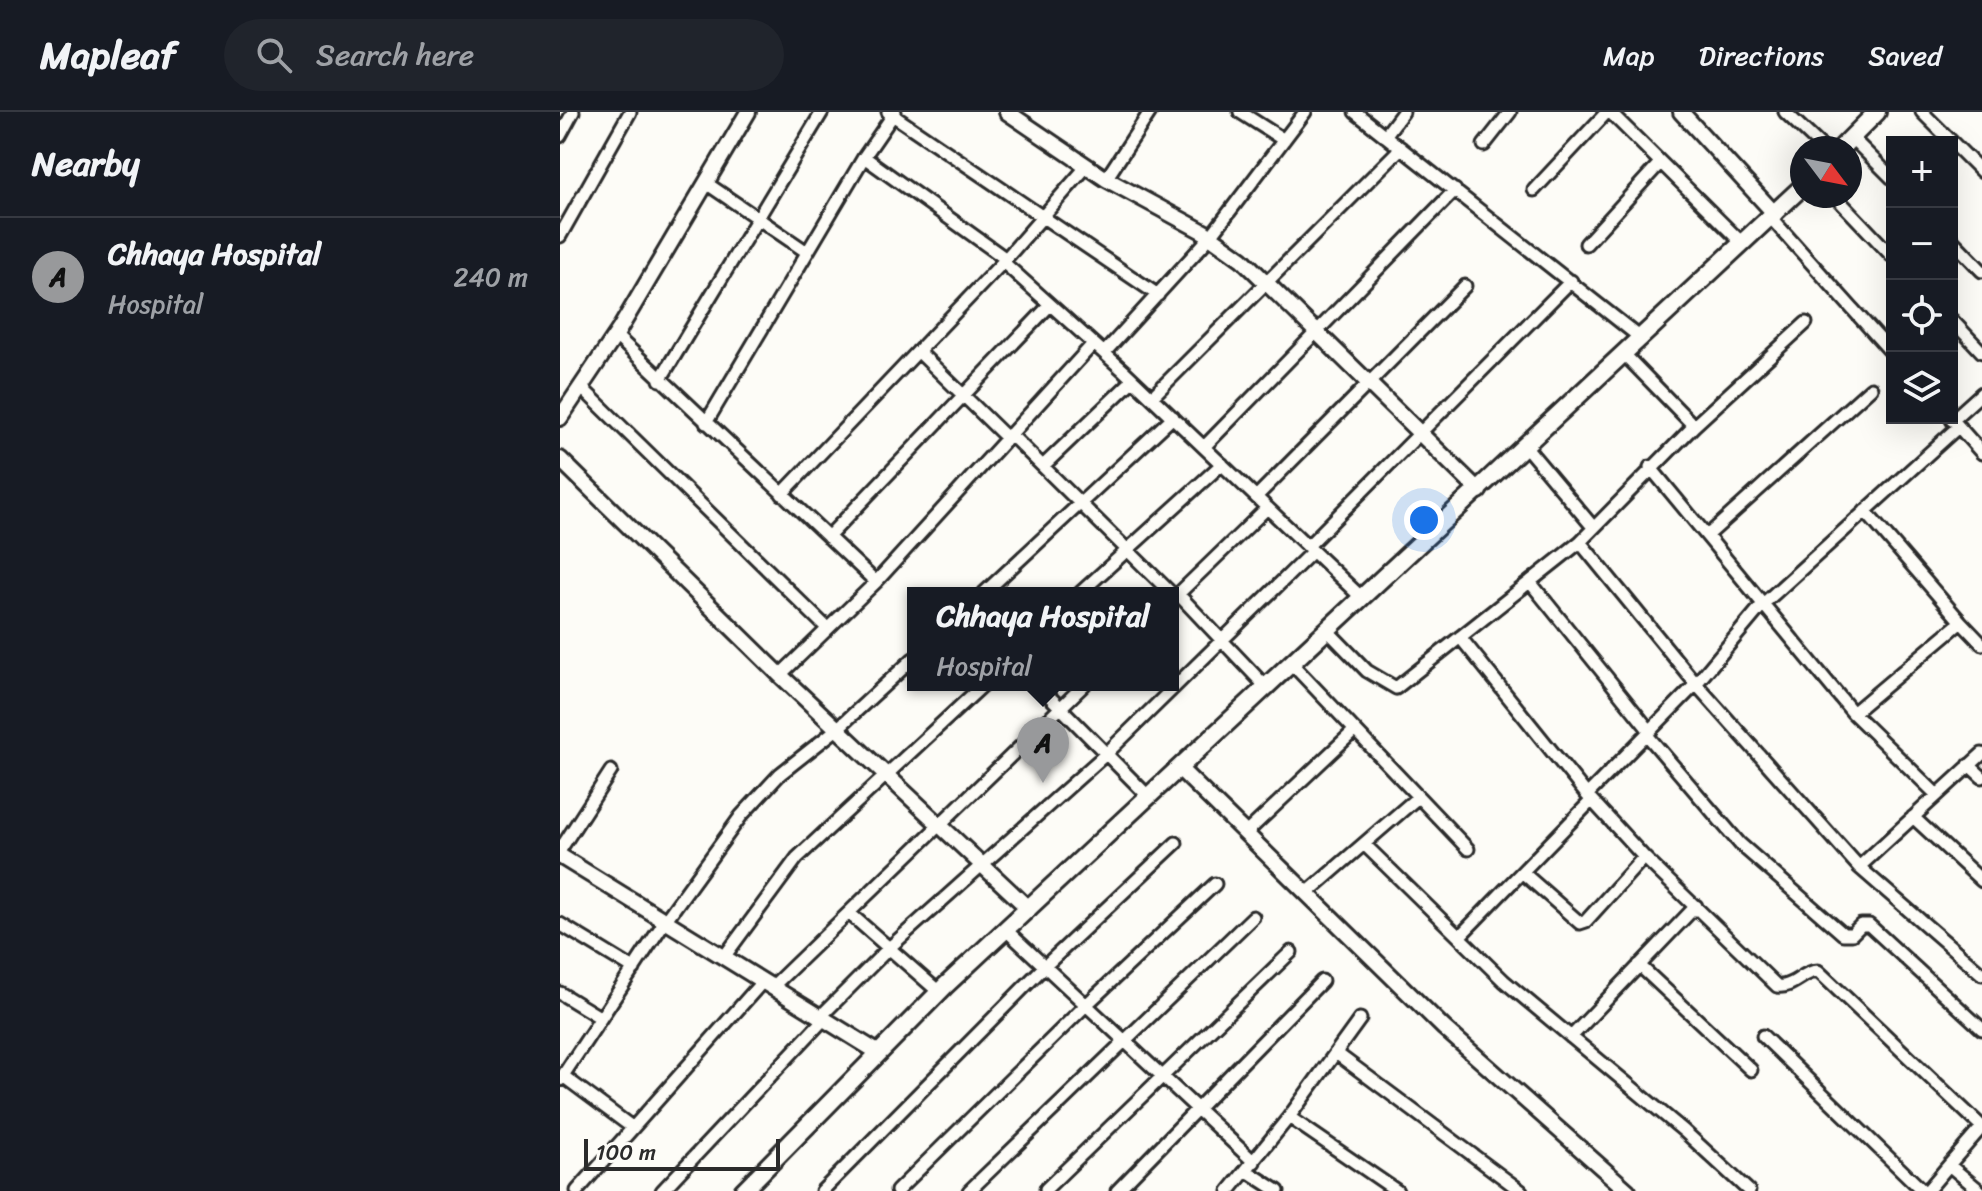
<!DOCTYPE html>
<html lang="en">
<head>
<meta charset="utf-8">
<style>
  :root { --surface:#171b24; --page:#20242c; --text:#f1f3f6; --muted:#9ea1a6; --line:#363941; --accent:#98999b }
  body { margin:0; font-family:Sriracha,sans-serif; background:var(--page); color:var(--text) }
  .controls { position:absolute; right:24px; top:24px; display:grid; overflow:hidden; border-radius:0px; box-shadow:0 8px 32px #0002 }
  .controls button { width:72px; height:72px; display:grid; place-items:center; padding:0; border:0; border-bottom:2px solid var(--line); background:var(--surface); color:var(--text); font:40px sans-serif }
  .compass { position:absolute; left:1230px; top:24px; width:72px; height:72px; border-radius:50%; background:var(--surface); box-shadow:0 8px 32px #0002; rotate:122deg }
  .scale { position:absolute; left:24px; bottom:20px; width:196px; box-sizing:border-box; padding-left:8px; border:4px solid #2b2b2b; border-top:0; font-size:22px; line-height:28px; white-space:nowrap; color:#2b2b2b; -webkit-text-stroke:6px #fdfcf7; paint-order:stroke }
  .you { position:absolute; left:864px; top:408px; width:28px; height:28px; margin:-20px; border:6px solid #fff; border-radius:50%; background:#1a73e8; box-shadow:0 0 0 12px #1a73e833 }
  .badge { display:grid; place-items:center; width:52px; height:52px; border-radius:50%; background:var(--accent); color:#111; font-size:26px; font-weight:700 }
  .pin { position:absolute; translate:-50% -66px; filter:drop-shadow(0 2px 4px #0008) }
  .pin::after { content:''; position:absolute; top:42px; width:28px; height:24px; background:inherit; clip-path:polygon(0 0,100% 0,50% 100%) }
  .popup { position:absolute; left:347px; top:475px; width:272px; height:104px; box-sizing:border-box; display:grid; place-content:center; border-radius:0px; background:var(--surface); filter:drop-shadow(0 2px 6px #0005); font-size:26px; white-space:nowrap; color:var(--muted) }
  .popup b { font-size:30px; color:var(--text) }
  .popup::after { content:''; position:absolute; left:50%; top:100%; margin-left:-16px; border:16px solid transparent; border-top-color:var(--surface) }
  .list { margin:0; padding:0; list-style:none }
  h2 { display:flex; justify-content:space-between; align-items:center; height:104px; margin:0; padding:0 32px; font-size:34px }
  h2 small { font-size:26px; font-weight:400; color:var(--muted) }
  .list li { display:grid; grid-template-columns:52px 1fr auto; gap:24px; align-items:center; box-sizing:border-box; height:120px; padding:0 32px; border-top:2px solid var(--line) }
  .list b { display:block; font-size:30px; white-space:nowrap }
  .list p { margin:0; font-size:26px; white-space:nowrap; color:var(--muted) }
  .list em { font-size:26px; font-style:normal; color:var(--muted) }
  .icon { flex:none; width:44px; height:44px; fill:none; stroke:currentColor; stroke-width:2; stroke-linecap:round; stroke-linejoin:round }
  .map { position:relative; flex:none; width:1422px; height:1079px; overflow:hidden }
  header { display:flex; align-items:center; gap:48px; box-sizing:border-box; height:112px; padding:0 40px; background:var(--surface); border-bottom:2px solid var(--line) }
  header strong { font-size:38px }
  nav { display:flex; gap:44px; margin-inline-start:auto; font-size:28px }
  .search { width:560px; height:72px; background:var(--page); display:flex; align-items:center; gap:20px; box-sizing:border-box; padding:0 28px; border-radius:44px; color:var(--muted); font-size:30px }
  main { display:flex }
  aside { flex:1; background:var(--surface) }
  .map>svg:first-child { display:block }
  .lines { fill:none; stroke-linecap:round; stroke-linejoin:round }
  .minor-casing { stroke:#2b2b2b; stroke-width:17 }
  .tertiary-casing { stroke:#2b2b2b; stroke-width:20 }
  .secondary-casing { stroke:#2b2b2b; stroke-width:22 }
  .minor { stroke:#fdfcf7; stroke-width:11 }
  .tertiary { stroke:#fdfcf7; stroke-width:14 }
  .secondary { stroke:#fdfcf7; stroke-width:16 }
</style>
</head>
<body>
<header>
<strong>Mapleaf</strong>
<div class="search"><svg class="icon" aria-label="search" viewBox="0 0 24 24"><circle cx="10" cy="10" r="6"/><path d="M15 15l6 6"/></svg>Search here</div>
<nav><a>Map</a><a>Directions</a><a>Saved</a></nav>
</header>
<main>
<aside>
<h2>Nearby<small></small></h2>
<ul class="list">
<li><span class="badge">A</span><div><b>Chhaya Hospital</b><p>Hospital</p></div><em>240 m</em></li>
</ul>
</aside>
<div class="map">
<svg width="1422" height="1079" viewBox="0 0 1422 1079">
  <rect width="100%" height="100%" fill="#fdfcf7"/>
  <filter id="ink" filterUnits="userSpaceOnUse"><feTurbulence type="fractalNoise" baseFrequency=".0125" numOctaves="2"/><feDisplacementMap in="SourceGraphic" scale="16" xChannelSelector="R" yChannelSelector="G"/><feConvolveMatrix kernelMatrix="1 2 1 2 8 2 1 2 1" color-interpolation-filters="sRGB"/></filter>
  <g filter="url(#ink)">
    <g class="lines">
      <defs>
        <path id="minor" d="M 328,0 L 598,183
          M 680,0 L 724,28
          M 795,0 L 1082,227
          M 1050,0 L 1183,132
          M 1225,0 L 1263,36
          M 1362,0 L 1392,30
          M 0,24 L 13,0
          M 825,24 L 843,0
          M 1292,26 L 1332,66
          M 1392,30 L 1422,60
          M 924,33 L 950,0
          M 304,45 L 446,147
          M 546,67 L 590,0
          M 146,71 L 247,140
          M 974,78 L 1047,0
          M 1275,84 L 1332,144
          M 1211,106 L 1332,241
          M 0,124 L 70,0
          M 1392,128 L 1422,159
          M 1026,132 L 1100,51
          M 443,150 L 564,259 L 803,487
          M 1392,208 L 1422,240
          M 56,224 L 316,470
          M 358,239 L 447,326
          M 544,241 L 651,124 L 745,0
          M 1065,243 L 1134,314 L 1020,430 L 1136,572 L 1299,755 L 1422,642
          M 100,268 L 262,0
          M 22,276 L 267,516
          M 592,285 L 841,36
          M 1391,306 L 1422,341
          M 1392,308 L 1422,281
          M 146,311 L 304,45 L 335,0
          M 1134,314 L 1246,211
          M 450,322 L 611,481
          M 644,335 L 895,78
          M 966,335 L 1033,415
          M 483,354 L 573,268
          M 1090,355 L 1293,601 L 1401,510 L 1422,532
          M 222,382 L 443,150 L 527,54
          M 696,385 L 905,174
          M 1305,399 L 1401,510
          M 1147,424 L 1311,276
          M 268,425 L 489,194
          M 748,434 L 1011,169
          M 970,470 L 1090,619
          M 424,481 L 613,305
          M 520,481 L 662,352
          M 618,482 L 707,576
          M 613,487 L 707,396
          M 768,519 L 807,559 L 836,576 L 1020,430
          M 900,525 L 1027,683 L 1136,572 L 1203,492 L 1398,315
          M 733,553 L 908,737
          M 220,563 L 316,470 L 533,232
          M 478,573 L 589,685
          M 1293,601 L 1377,683
          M 1087,623 L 1180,732 L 1283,822 L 1292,822 L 1301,813 L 1309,813 L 1422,917
          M 1409,653 L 1422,665
          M 1027,683 L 1084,745 L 1217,874 C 1232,877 1243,859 1258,859 L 1420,1013
          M 1353,705 L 1422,769
          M 686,721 L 795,618
          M 804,732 L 944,869 L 1124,1019 L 1189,1079
          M 0,738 L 51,659
          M 1299,755 L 1422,862
          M 962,760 L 1020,811 L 1026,809 L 1084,745
          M 747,781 L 858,685
          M 289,801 L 379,880
          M 0,812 L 74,857
          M 446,818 L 694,1050
          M 899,825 L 1031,689
          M 164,845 L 237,746 L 423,573
          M 1079,853 L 1191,958
          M 212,875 L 524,573
          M 0,881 L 41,906
          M 260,905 L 329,836 L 547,641 L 753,439
          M 1203,924 L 1363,1079
          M 1011,925 L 1136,794
          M 776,941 L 961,1079
          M 3,964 L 73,1016
          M 0,968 L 105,809 L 181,704 L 220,662 L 277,617 L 353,547
          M 729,1005 L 800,907
          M 1389,1053 L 1422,1015
          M 687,1059 L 718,1079
          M 486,1077 L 731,840
          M 17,1079 L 203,869
          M 102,1079 L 264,907
          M 262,1079 L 485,854 L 616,731
          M 337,1079 L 526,893 L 655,772
          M 409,1079 L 693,805
          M 557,1079 L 762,869
          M 669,1079 L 729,1005 L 837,1079
          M 1367,1079 L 1389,1053 L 1420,1079"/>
        <path id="tertiary" d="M 447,0 L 546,67 L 644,120 L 682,147 L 919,379
          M 1121,0 L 1215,102
          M 0,306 L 59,218 L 188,0
          M 0,347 L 220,563 L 469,797
          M 620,657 L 884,916 L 1068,1079
          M 0,744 L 319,941"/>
        <path id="secondary" d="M 1281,36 L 1317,0
          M 183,1079 L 385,874 L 1242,75"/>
      </defs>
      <!-- minor casing -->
      <use href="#minor" class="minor-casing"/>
      <!-- tertiary casing -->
      <use href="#tertiary" class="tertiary-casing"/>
      <!-- secondary casing -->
      <use href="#secondary" class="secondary-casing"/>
      <!-- minor -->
      <use href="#minor" class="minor"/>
      <!-- tertiary -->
      <use href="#tertiary" class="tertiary"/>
      <!-- secondary -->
      <use href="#secondary" class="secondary"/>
    </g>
  </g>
</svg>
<div class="controls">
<button>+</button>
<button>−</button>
<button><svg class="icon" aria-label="locate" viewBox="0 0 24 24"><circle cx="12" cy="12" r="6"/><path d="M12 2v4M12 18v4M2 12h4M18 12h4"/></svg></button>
<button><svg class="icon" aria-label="layers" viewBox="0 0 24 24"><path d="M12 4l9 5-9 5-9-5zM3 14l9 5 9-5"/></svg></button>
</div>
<svg class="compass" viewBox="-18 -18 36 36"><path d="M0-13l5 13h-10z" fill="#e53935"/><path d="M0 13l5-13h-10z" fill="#9ea1a6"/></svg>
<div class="scale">100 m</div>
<div class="you"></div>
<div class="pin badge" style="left:483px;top:671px">A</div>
<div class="popup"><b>Chhaya Hospital</b>Hospital</div>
</div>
</main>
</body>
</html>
